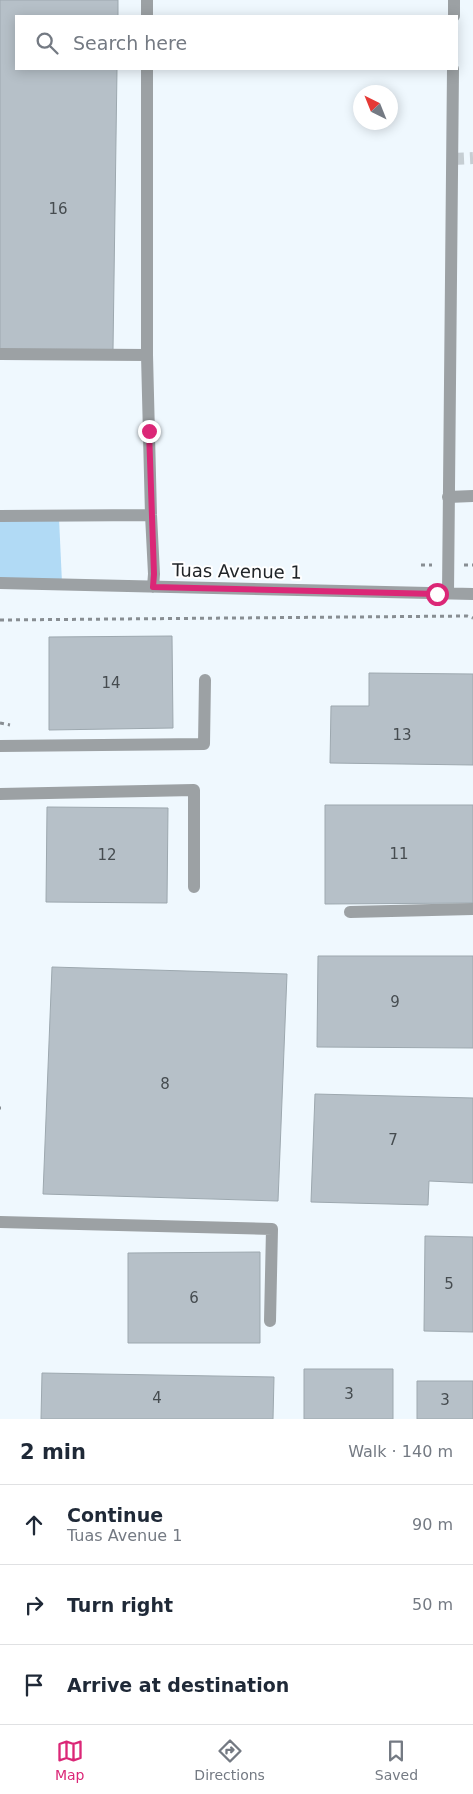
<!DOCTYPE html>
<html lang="en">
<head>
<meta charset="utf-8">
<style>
  :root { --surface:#fff; --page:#f2f2f3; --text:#1f2937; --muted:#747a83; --line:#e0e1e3; --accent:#db2777 }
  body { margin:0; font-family:"DejaVu Sans",sans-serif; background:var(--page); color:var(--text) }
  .compass { position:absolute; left:353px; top:85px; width:45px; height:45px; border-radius:50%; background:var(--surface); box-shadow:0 2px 12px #0003; rotate:317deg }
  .stop { position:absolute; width:15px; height:15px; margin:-11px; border:4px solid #db2777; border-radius:50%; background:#fff }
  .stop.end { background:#db2777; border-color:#fff; box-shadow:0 1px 5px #0008 }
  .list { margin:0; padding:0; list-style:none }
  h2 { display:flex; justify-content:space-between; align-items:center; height:65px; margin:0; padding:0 20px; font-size:21px }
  h2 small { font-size:16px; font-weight:400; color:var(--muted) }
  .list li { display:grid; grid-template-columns:32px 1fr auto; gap:15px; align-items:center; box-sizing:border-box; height:80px; padding:0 20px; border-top:1px solid var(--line) }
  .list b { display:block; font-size:19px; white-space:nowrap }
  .list p { margin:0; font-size:16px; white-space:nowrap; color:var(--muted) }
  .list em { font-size:16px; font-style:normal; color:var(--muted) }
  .icon { flex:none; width:28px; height:28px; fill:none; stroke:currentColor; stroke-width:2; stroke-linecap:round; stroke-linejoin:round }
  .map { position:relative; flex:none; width:473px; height:1419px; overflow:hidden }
  .search { position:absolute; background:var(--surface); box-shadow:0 2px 12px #0003; left:15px; right:15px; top:15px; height:55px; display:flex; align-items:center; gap:12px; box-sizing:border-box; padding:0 18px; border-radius:0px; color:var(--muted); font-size:19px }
  .sheet { height:305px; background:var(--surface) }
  nav { display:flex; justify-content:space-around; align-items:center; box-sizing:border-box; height:70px; border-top:1px solid var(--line); background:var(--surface); font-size:14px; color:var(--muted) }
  nav a { display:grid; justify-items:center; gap:2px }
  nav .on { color:var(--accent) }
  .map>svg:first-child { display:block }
  .green { fill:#b1daf5 }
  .building { fill:#b6c0c8; stroke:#9da8af }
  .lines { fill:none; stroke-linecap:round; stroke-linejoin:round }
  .minor-tunnel { stroke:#c6ced3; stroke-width:12; stroke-dasharray:12 6; stroke-linecap:butt }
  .path { stroke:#888e93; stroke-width:3; stroke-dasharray:4 4; stroke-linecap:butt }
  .minor { stroke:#9ca1a4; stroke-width:12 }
  .route { stroke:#db2777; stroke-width:6 }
  .labels { text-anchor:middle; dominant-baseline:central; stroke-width:4; stroke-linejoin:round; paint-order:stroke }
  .number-label { font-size:15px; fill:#464c50 }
  .street-label { font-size:18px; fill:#212528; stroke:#fff }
</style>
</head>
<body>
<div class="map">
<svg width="473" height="1419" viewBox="0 0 473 1419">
  <rect width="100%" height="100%" fill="#eff8fe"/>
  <!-- green -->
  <path class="green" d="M 0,518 L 59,518 L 62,583 L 0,581 Z"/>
  <!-- building -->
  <path class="building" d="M 0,0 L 118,0 L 118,16 L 16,16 L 16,69 L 117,69 L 113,350 L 0,350 Z
    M 172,636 L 173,728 L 49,730 L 49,637 Z
    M 369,673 L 473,674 L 473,765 L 330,763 L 331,706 L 369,706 Z
    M 325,805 L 473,805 L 473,903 L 325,904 Z
    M 47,807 L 168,808 L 167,903 L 46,902 Z
    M 318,956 L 473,956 L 473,1048 L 317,1047 Z
    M 52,967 L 287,974 L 278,1201 L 43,1194 Z
    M 315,1094 L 473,1098 L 473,1183 L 429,1181 L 428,1205 L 311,1202 Z
    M 425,1236 L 473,1237 L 473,1332 L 424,1331 Z
    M 260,1252 L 260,1343 L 128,1343 L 128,1253 Z
    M 304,1369 L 393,1369 L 393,1419 L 304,1419 Z
    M 42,1373 L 274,1377 L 273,1419 L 41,1419 Z
    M 417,1381 L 473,1381 L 473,1419 L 417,1419 Z"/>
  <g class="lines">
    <!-- minor-tunnel -->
    <path class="minor-tunnel" d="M 452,159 L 473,158"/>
    <!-- path -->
    <path class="path" d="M 421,565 L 432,565
      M 464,565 L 473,565
      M 0,620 L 467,616 L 473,618
      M 0,723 L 10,725
      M 0,1108 L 1,1108"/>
    <!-- minor -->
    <path class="minor" d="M 147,0 L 147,16
      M 454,0 L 454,16
      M 147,69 L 147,355 L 151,515 L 154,574 L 153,587
      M 0,354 L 147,355
      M 448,497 L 473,496
      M 0,516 L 151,515
      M 0,583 L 473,594
      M 448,593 L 453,69
      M 0,746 L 204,744 L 205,680
      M 0,794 L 194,790 L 194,887
      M 350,912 L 473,909
      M 0,1222 L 272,1229 L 270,1321"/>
  </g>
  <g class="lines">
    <!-- route -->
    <path class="route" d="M 149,431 L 154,574 L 153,587 L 437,594"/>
  </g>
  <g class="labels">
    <!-- number labels -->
    <g class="number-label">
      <text x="58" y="209">16</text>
      <text x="111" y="683">14</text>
      <text x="402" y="735">13</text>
      <text x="399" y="854">11</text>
      <text x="107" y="855">12</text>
      <text x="395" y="1002">9</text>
      <text x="165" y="1084">8</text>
      <text x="393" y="1140">7</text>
      <text x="449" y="1284">5</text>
      <text x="194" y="1298">6</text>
      <text x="349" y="1394">3</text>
      <text x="157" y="1398">4</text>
      <text x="445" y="1400">3</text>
    </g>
    <!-- street labels -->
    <g class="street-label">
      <text transform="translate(237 571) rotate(1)">Tuas Avenue 1</text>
    </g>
  </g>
</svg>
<svg class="compass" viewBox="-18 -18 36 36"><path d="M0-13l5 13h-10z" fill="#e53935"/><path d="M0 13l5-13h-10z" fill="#747a83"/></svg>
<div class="stop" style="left:437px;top:594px"></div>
<div class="stop end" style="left:149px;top:431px"></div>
<div class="search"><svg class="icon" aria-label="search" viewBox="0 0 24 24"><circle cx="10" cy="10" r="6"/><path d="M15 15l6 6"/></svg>Search here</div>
</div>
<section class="sheet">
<h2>2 min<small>Walk · 140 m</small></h2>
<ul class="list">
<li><svg class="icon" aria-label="ahead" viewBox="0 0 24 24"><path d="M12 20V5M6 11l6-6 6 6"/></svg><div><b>Continue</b><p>Tuas Avenue 1</p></div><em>90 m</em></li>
<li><svg class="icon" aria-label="right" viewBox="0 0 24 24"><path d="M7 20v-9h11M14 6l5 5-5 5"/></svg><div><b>Turn right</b></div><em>50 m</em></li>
<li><svg class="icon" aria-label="arrive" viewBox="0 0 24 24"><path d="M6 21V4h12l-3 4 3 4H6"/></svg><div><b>Arrive at destination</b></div></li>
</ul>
</section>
<nav>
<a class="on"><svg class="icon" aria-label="map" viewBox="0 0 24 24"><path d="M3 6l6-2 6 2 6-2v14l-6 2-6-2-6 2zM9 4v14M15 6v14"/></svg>Map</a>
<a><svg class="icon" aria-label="directions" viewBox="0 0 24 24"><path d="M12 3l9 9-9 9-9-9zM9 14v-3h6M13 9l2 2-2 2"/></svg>Directions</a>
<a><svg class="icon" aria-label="saved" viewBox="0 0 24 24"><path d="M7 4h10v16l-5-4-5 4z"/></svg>Saved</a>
</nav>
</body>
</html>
